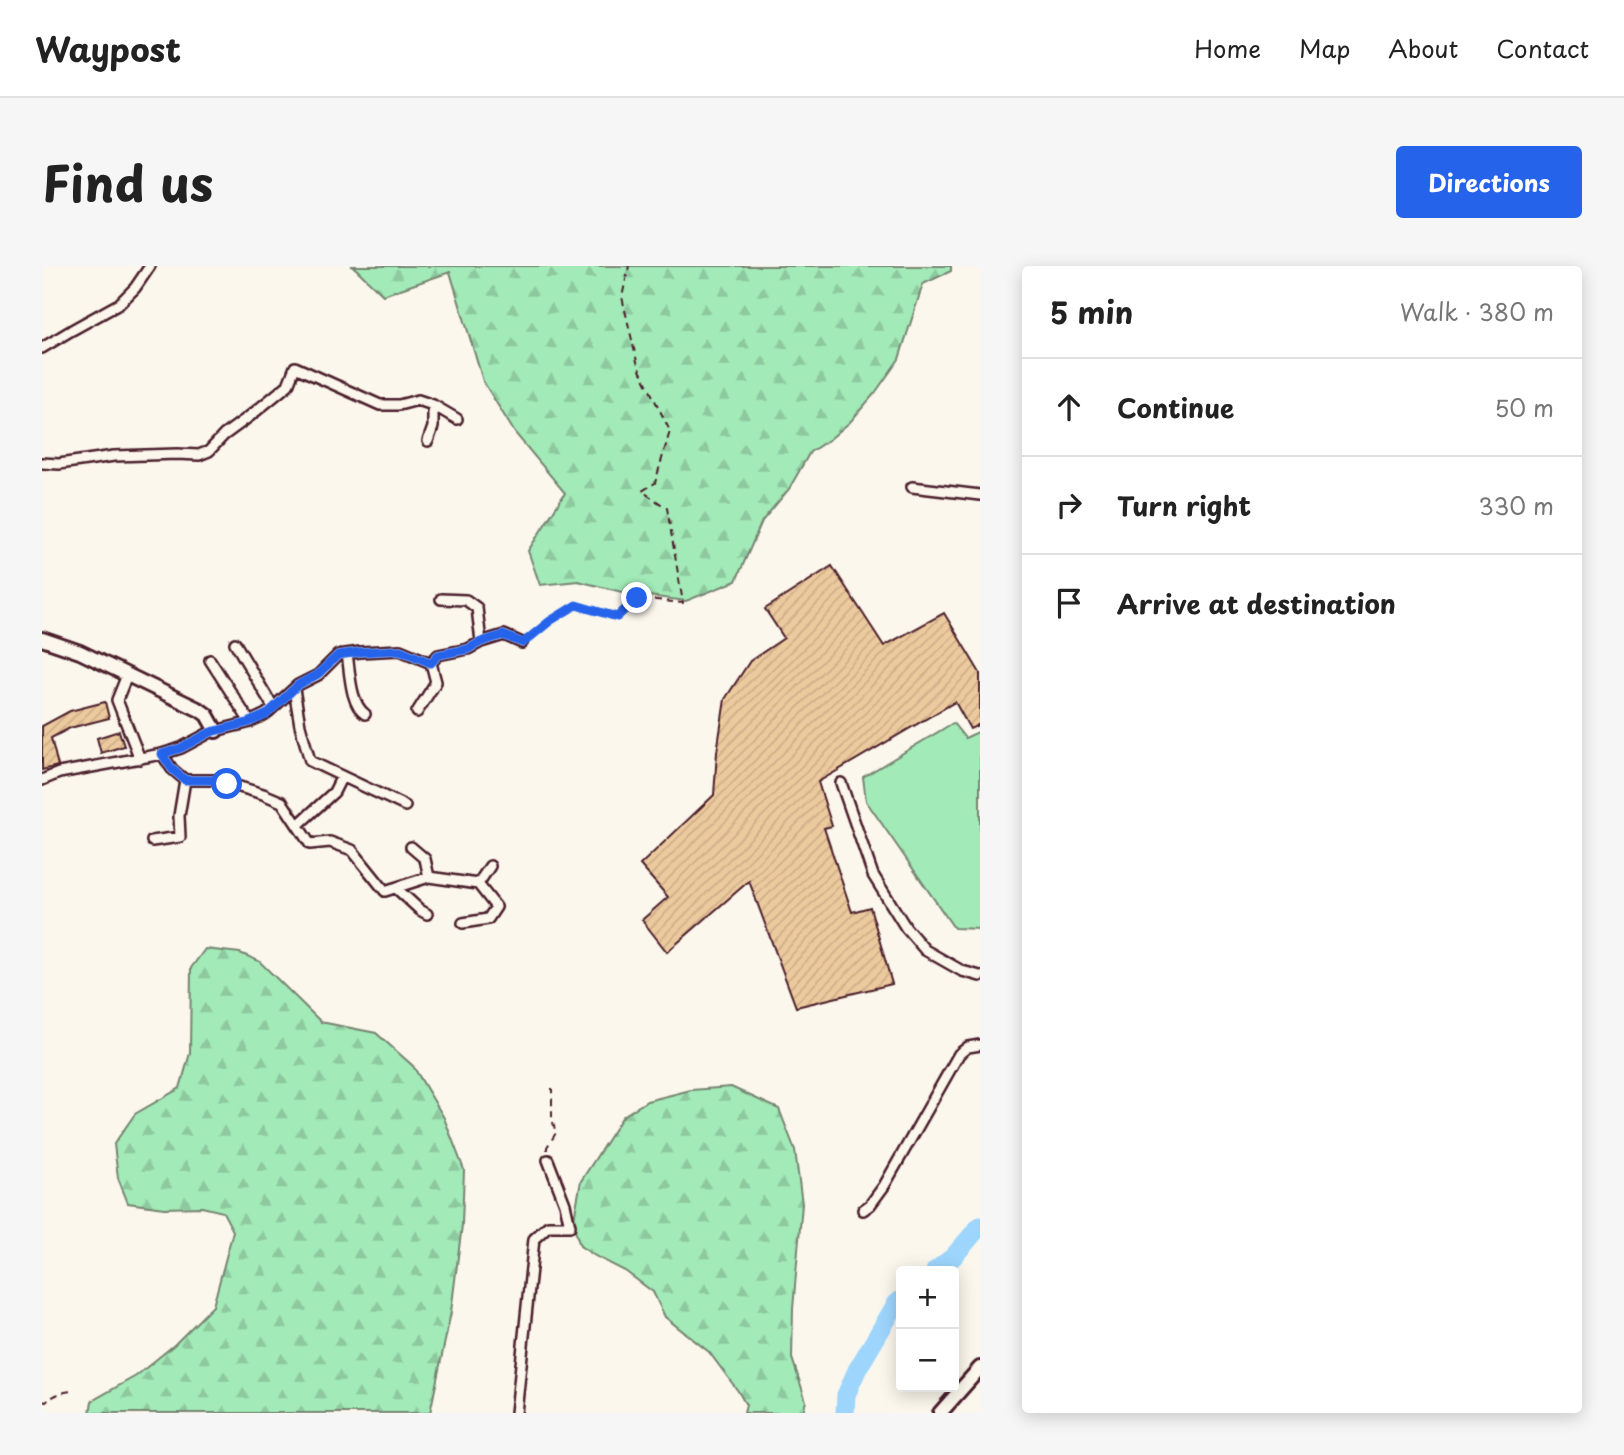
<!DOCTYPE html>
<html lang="en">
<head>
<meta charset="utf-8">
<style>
  :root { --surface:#fff; --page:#f6f6f6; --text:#222; --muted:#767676; --line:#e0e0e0; --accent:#2563eb }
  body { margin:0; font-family:"Playpen Sans",sans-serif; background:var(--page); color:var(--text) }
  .controls { position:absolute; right:21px; bottom:21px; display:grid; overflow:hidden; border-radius:7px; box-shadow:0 4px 18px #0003 }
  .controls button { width:63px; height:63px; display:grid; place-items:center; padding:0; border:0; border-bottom:2px solid var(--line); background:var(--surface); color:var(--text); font:35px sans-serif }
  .stop { position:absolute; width:21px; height:21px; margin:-16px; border:5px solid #2563eb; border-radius:50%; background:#fff }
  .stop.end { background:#2563eb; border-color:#fff; box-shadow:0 2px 7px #0008 }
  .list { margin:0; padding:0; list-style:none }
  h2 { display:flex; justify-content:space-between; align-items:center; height:91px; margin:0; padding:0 28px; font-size:30px }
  h2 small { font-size:23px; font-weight:400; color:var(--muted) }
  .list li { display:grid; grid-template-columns:46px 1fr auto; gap:21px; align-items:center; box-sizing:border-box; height:98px; padding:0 28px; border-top:2px solid var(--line) }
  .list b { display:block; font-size:26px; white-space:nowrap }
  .list em { font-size:23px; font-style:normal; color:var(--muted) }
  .icon { flex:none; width:38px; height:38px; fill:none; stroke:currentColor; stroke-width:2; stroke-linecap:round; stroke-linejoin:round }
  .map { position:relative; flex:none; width:938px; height:1147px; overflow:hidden; border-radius:7px }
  header { display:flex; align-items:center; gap:42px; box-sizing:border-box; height:98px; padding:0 35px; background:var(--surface); border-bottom:2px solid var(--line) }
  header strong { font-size:33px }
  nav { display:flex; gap:38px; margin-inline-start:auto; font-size:24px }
  .intro { display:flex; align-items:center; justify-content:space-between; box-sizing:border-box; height:168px; padding:0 42px }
  h1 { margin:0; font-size:49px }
  .button { padding:18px 32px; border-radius:7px; background:var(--accent); color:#fff; font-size:24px; font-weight:700 }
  main { display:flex; gap:42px; padding:0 42px }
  aside { flex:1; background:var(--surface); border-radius:7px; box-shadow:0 4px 18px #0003 }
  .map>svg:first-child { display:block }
  .forest { fill:url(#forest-firs); stroke:#768471; stroke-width:2 }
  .pitch { fill:#a2eab7; stroke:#768471; stroke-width:2 }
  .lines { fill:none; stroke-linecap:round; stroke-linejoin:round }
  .river { stroke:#9ed5fd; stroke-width:19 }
  .building { fill:url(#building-hatch); stroke:#4a1f2b; stroke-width:2 }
  .street-casing { stroke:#4a1f2b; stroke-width:14 }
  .secondary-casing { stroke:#4a1f2b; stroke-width:18 }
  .path { stroke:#4a1f2b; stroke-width:2; stroke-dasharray:7 5; stroke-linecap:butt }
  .street { stroke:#fbf7ec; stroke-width:9 }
  .secondary { stroke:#fbf7ec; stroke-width:12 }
  .route { stroke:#2563eb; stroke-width:9 }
</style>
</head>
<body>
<header>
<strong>Waypost</strong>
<nav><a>Home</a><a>Map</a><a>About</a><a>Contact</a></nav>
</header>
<div class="intro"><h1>Find us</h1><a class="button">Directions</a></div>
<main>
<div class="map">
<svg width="938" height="1147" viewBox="0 0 938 1147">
  <defs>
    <pattern id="forest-firs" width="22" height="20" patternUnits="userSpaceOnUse" patternTransform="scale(1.75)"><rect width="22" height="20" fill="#a2eab7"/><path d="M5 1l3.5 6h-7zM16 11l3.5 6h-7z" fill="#8dc89e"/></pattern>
    <pattern id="building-hatch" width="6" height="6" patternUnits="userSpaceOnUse" patternTransform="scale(1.75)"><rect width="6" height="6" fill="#edca9e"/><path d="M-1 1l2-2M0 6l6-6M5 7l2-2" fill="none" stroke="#cdad88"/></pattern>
  </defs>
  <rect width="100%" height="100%" fill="#fbf7ec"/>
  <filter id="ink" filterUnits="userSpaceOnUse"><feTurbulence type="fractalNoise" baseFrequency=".0143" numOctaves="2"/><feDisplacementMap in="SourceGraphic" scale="14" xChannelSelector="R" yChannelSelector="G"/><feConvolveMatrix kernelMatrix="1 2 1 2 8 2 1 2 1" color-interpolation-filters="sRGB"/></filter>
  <g filter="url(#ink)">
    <!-- forest -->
    <path class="forest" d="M 309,0 L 909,0 L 909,5 L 881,18 L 857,93 L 833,127 L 808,156 L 788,173 L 768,186 L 747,223 L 720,255 L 694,315 L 644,335 L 584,327 L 536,315 L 498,319 L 486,285 L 523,227 L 473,167 L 441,115 L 408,6 L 341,29 L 313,2 Z
      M 163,683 L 198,687 L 217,695 L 279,756 L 334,767 L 371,800 L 402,852 L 422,904 L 420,959 L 409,1046 L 388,1147 L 48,1147 L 50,1135 L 94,1110 L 132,1079 L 171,1040 L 191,965 L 181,946 L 160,941 L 122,942 L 86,937 L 76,912 L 72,878 L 93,848 L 138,822 L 148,787 L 149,702 Z
      M 689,821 L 737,843 L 753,884 L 760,938 L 751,1043 L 750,1092 L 764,1135 L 761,1147 L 702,1147 L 704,1139 L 696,1125 L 667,1086 L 623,1051 L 611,1026 L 583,1005 L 553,990 L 538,980 L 531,958 L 539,915 L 581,850 L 605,835 L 649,824 Z"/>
    <!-- pitch -->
    <path class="pitch" d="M 911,457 L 923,472 L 938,465 L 938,663 L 912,662 L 824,535 L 821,511 Z"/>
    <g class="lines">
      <!-- river -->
      <path class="river" d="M 893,1005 L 911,991 L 938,960
        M 803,1147 L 804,1129 L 815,1104 L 854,1038 L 859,1034"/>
    </g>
    <!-- building -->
    <path class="building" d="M 790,300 L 842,380 L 902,347 L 938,407 L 938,458 L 928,463 L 913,436 L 776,516 L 790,560 L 782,562 L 810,646 L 828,641 L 850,718 L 754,741 L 707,615 L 625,686 L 600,654 L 626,631 L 598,599 L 672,529 L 675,486 L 683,433 L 708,395 L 742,372 L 723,343 Z
      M 63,436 L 67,452 L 28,462 L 9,472 L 16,500 L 0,504 L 0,460 L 28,445 Z
      M 77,465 L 82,480 L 59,487 L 55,472 Z"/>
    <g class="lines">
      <defs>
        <path id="street" d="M 0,82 L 30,64 L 77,38 L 93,22 L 108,0
          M 386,175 L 391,161 L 391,139
          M 0,197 L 17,198 L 72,190 L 135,188 L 157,189 L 167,185 L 182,169 L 208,150 L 246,119 L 253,101 L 338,139 L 357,139 L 376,134 L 391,139 L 415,153
          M 870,221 L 938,229
          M 399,333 L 424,334 L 435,342 L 439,376
          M 193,377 L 231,441
          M 305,388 C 308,405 308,438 323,448
          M 168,394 L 208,456
          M 85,409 L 75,434 L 98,493
          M 252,423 L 258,459 L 268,495 L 363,540
          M 375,446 L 394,416 L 389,397
          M 120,488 L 130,503 L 143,514 L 174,514 L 221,528 L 240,536 L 268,578 L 288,576 L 310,584 L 343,625 L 387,611 L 436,618 L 454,641 L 446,653 L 421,657
          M 0,514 L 17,507 L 120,488 L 139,482 L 169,466 L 205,457 L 224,448 L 256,419 L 276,409 L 296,389 L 318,386 L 358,384 L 389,397 L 396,389 L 426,383 L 439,376 L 462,369 L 480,377
          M 799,517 L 831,609 L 864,662 L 883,684 L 920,705 L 938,710
          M 256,559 L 292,526 L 300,510
          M 110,575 L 138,571 L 137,550 L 143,514
          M 369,581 L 383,593 L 387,611
          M 436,618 L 448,600
          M 354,622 L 378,644 L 385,648
          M 821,944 L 828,939 L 842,920 L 917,788 L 926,781 L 938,779
          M 474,1147 L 492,973 L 506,960 L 528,960 L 523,938 L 506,894"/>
        <path id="secondary" d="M 0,373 L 38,386 L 158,444 L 165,449 L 174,465
          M 898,1147 L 938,1102"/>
      </defs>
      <!-- street casing -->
      <use href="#street" class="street-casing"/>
      <!-- secondary casing -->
      <use href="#secondary" class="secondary-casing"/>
      <!-- path -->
      <path class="path" d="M 487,372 L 508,354 L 534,339 L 574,350 L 595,332 L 641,337 L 625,242 L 600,225 L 613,217 L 628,165 L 596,100 L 580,31 L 587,0
        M 505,884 L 505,881 L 514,867 L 510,853 L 510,822
        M 0,1135 L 4,1136 C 13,1128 20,1126 31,1125"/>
      <!-- street -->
      <use href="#street" class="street"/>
      <!-- secondary -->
      <use href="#secondary" class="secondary"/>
    </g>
  </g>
  <g class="lines" filter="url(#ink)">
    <!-- route -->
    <path class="route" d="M 185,518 L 174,514 L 143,514 L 130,503 L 120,488 L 139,482 L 169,466 L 205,457 L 224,449 L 256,419 L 276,408 L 296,389 L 318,386 L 358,384 L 389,397 L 396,389 L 426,383 L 439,376 L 461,369 L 481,377 L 508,355 L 534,339 L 575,351 L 595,332"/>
  </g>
</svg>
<div class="controls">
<button>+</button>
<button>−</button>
</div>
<div class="stop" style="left:185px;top:518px"></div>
<div class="stop end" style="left:595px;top:332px"></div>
</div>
<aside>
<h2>5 min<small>Walk · 380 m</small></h2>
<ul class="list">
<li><svg class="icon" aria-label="ahead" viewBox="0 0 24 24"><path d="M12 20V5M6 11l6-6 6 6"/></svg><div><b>Continue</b></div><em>50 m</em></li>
<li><svg class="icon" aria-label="right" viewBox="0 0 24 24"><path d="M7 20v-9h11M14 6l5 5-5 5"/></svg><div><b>Turn right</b></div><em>330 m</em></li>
<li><svg class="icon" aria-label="arrive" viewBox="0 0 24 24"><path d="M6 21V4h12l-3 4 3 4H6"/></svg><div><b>Arrive at destination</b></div></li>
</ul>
</aside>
</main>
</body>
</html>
